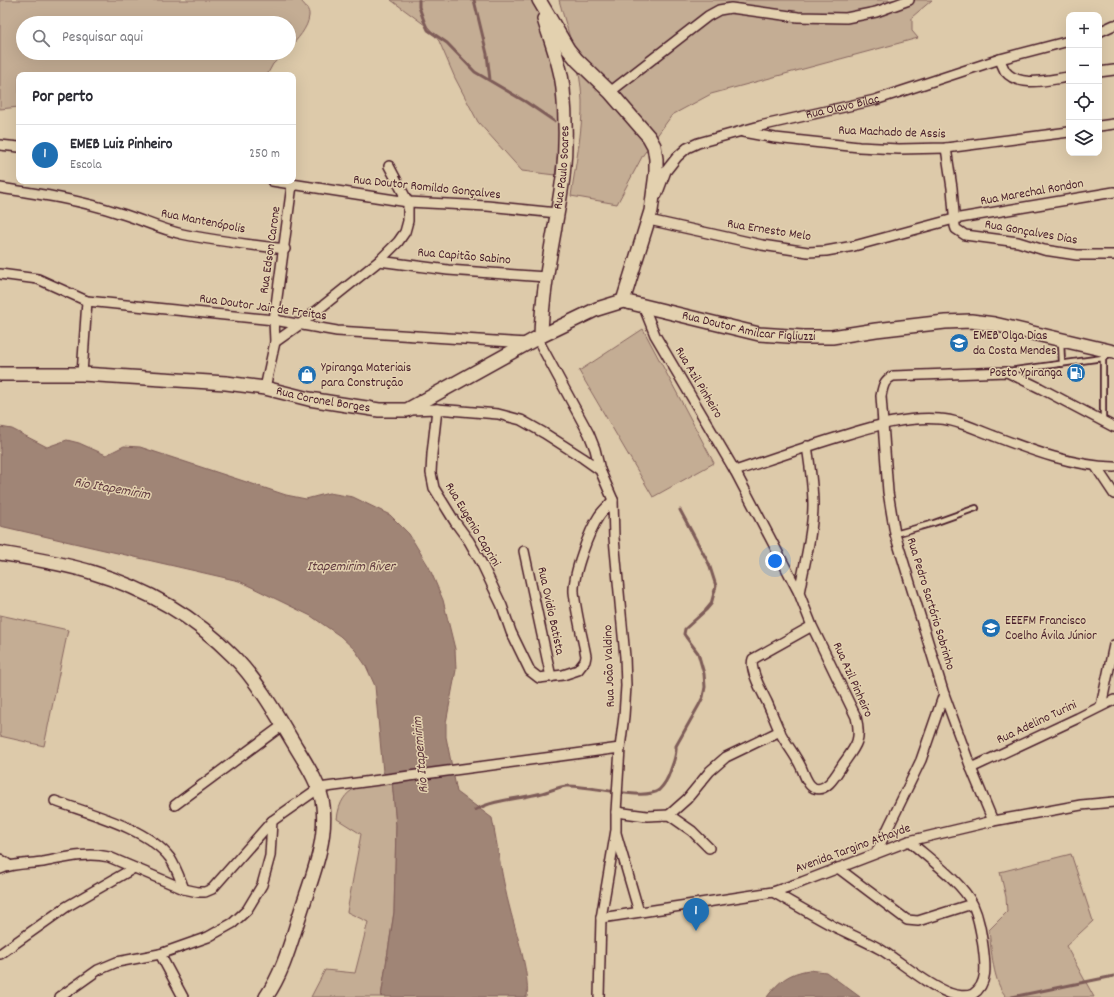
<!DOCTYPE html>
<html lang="pt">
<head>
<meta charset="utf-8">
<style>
  :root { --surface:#fff; --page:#f2f2f3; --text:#2b2b33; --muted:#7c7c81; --line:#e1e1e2; --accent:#1f6fb2 }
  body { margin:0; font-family:Dekko,sans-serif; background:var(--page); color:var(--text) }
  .controls { position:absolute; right:12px; top:12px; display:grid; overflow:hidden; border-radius:8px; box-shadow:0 4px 16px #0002 }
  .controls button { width:36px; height:36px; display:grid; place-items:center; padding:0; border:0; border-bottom:1px solid var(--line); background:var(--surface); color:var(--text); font:20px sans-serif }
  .you { position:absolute; left:775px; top:561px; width:14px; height:14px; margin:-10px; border:3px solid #fff; border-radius:50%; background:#1a73e8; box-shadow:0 0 0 6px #1a73e833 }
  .badge { display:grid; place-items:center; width:26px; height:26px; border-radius:50%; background:var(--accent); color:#fff; font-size:13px; font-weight:700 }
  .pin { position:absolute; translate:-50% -33px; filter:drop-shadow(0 1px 2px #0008) }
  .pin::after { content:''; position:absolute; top:21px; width:14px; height:12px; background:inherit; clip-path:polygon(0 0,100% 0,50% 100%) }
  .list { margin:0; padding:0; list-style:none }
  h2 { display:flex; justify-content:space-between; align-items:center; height:52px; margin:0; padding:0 16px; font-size:17px }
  h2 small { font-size:13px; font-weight:400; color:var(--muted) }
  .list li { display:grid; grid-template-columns:26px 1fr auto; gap:12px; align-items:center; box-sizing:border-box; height:60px; padding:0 16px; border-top:1px solid var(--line) }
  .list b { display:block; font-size:15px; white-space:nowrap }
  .list p { margin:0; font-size:13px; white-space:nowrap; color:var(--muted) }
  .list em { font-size:13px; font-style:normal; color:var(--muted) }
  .icon { flex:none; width:22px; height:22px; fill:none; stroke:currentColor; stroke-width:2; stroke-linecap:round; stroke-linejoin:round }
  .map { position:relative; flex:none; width:1114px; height:997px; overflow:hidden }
  .search { position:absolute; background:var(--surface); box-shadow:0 4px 16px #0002; left:16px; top:16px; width:280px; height:44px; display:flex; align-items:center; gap:10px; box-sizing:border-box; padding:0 14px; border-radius:22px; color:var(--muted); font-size:15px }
  .panel { position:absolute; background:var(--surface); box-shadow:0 4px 16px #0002; left:16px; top:72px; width:280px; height:112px; border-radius:8px }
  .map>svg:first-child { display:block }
  .green { fill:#c4ad94; stroke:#876660 }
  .water { fill:#a08576; stroke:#7e5c58 }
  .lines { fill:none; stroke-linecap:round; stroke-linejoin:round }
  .stream { stroke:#7e5c58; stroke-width:3 }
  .lane-casing { stroke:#4a1f2b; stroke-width:8 }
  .street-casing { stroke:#4a1f2b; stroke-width:12 }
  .secondary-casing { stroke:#4a1f2b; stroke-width:16 }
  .lane { stroke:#e3d1af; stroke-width:4.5 }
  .street { stroke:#e3d1af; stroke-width:9 }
  .secondary { stroke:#e3d1af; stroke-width:13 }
  .labels { text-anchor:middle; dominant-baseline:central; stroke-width:3; stroke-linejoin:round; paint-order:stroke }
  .street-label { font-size:13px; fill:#4a1f2b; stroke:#e3d1af }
  .poi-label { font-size:13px; fill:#4a1f2b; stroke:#e3d1af; text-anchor:start }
  .water-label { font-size:14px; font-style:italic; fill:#60383e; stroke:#e3d1af }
</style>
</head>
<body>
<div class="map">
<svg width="1114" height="997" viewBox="0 0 1114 997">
  <rect width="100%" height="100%" fill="#ddcaaa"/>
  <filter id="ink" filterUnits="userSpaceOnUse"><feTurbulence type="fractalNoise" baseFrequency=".025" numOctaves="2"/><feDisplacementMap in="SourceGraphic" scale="8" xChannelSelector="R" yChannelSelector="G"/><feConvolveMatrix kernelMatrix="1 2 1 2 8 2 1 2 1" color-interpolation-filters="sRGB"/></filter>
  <g filter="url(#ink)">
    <!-- green -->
    <path class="green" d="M 0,0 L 300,0 C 304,4 310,10 309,16 C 308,28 297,40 289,48 L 289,23 L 23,23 L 23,53 L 285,53 L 273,64 L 267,75 L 19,75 L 19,107 L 0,109 Z
      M 391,0 L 539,0 L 564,114 L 555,175 L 522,171 L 478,122 L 455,78 L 439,41 L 429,28 Z
      M 559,0 L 932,0 L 912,17 L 912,31 L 918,38 L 711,94 L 672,115 L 643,155 L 617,204 L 571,196 C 575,167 583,130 582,101 C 581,66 568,34 559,0 Z
      M 643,329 L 714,463 L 653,497 L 579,371 Z
      M 0,615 L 68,630 L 44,746 L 0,736 Z
      M 392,780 L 396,825 L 394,912 L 381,997 L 311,997 L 325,970 L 355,973 L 368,922 L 347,912 L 361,834 L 337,819 C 341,784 364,785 392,780 Z
      M 1071,854 L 1093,921 L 1066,946 L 1094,997 L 1007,997 C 993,985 991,947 989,930 L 1007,912 L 1006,897 L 1000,872 Z"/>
    <!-- water -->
    <path class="water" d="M 0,427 L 12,429 L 47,447 L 67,440 L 79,443 L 106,455 L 124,446 L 140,447 L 286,495 L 306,499 L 329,493 L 353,497 L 390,515 L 409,534 L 429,567 L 443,600 L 455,649 L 456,670 L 446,723 L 446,737 L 457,792 L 492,818 C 498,848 502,879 510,909 C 516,933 530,973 527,997 L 381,997 L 394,912 L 396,825 L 392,780 L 383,772 L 375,686 L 366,666 L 355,650 L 340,636 L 311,616 L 239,581 L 0,526 Z
      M 809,970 L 826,972 L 860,997 L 767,997 C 779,981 789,973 809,970 Z"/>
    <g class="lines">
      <!-- stream -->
      <path class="stream" d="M 419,0 L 419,7 L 424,21 L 428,30 L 447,43 L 475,72 L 526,102 L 554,121
        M 474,0 L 487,54 L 490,80
        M 475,810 C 495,799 521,799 542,793 C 550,791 558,787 566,786 C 587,784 644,802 659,790 C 664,785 668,778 670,772 C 673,763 677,755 676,746 L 699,705 L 703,697 L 705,687 L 704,674 L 698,653 L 686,637 L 684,634 L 685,629 L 706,610 L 711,604 L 716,586 L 709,564 L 680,510
        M 1012,997 L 1114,976"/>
      <defs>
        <path id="lane" d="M 1061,341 L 1062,364
          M 1008,371 L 1103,358 L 1109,355
          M 1103,421 L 1103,358
          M 895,534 L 934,523 L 976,508"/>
        <g id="street">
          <path d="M 1099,32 L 1114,25"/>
          <path d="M 1000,59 C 1001,63 1003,67 1005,71 C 1019,89 1051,79 1069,77"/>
          <path d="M 1099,72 L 1114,70"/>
          <path d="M 610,92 L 708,16 L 719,10 L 731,8 L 798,17 L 846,18 L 876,12 L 909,0"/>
          <path d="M 1099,126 L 1114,124"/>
          <path d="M 743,132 L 775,138 L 859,147 L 899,149 L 946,148 L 1069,132"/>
          <path d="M 0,145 L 19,147"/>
          <path d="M 946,148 L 952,188 L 955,226 L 956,229 L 965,235 L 1018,242 L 1044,250 L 1077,255 L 1114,255"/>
          <path d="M 272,181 L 408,202 L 487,206 L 557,213"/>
          <path d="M 0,188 C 40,194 80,200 119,213 C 140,219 160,229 182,234 C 216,241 251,245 285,249"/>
          <path id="s1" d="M 657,195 L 666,171 L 677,157 L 687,148 L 698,143 L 760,126 L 875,100 L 1000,59 L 1069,41"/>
          <path d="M 649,220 L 762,245 L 808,252 L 826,251 L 854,246 L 954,219 L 1114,192"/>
          <path d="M 379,261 L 448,270 L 546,277"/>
          <path d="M 0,274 L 38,279 L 87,301 L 274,320 L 337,331 L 528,343"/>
          <path d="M 643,305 L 655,335 L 735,471 L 799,593 L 812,626 L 856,717 C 862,740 856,746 843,764 C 837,773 827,793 814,788 C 807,785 804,773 801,767 C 795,754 785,743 779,730 C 775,721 771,711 767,702 C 762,692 749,669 753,659 L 812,626"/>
          <path d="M 537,338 L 589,434 L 595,449 L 600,470"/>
          <path d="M 275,342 L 299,325 L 379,261 L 398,242 L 405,232 L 408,221 L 408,202 L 389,166"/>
          <path d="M 82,374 L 87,301"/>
          <path d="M 265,388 L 275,342 L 274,320 L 292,185"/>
          <path d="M 437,409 L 432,454 L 431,473 L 434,488 L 455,522 L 469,541 L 482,564 L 502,606 L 511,632 L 530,671 L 539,678 L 563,675 L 578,670 L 585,661 L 586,656 C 582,635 576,613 574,592 C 573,574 589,531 599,516 C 603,510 609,505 613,500"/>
          <path d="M 411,410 L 437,409 L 498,414 L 521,420 L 544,433 L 583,458 L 600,470 L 613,500 L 614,538 L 625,657 L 626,686 L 624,716 L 620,748 L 616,812 L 616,830 L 601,918 L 599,997"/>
          <path d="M 1096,467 L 1114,494"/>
          <path d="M 735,471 C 771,459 808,446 845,435 C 875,426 907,416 940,419 C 958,420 977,430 994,436 C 1033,451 1073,466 1114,467"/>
          <path d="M 524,551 L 551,677"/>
          <path d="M 799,593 C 804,565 813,533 813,505 C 813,485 810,466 807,446"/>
          <path d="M 1101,706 L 1114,645"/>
          <path d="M 971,768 L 1078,718 L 1114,700"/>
          <path d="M 55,801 C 90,814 147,828 170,858 C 176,867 180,879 184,889"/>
          <path d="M 175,805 L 283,725"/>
          <path d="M 616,812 L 647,816 L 669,815 L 692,831 L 709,848"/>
          <path d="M 669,815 L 687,799 L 710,771 L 726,757 L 780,731"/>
          <path d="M 993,821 L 971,768 L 944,694 L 895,534 L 888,492 L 881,396 C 883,386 884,380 893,376 L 1007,372 L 1040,388 L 1114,427"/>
          <path d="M 616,833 L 639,912"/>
          <path d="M 876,853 L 921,760 L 944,694"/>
          <path d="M 0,859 L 9,865"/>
          <path d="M 838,868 L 907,920 L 918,921 L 972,904"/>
          <path d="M 0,869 C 14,863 28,864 43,862 C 65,858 86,852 109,857 L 184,889 L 198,892 L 205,892 L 212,889 L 272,821 L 319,788 L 620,748"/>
          <path d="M 773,892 C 792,903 811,914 831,925 C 847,933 864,940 880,949 C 901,962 927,985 949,993 C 956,996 967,997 973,994 C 989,984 985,962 983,946 C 981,932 979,918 973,905 C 963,883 927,857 909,841"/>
          <path d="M 601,918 L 773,892 L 802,882 L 909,841 L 993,821 L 1081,805 L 1114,802"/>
          <path d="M 0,954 L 66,907 L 134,868"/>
          <path d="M 160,954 L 183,997"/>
          <path d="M 60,997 L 98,970 L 117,962 L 160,954 L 208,937 L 233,923 L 247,910 L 262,885 L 270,856 L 272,821"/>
        </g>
        <g id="secondary">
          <path d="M 539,0 L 568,49 L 577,60 L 610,92 L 649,137 L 654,146 L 656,159 L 656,173 L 651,211 L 623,301"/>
          <path id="s2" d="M 541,336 C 542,283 556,230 563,177 C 566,148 566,118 563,89 C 561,65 551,42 544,19"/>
          <path id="s3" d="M 0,374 L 82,374 L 226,383 L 265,388 L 309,399 L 347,405 L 379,410 L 407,410 L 537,338 L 597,309 L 623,301 L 759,334 L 803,337 L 832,337 L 876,330 L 945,322 L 971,321 L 994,324 L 1114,352"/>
          <path d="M 0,553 C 30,558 62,563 91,572 C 144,588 194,616 233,656 C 255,678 274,710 290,737 C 301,756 321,784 323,806 C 327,842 312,877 301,911 C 291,941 284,971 266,997"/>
        </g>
      </defs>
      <!-- lane casing -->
      <use href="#lane" class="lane-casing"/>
      <!-- street casing -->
      <use href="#street" class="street-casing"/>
      <!-- secondary casing -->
      <use href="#secondary" class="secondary-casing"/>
      <!-- lane -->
      <use href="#lane" class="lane"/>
      <!-- street -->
      <use href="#street" class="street"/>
      <!-- secondary -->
      <use href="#secondary" class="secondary"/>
    </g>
  </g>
  <!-- icons -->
  <defs>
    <symbol id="school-disc" viewBox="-11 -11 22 22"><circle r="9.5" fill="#1f6fb2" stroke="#e3d1af"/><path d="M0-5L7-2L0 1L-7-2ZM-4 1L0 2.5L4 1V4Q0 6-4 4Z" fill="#fff"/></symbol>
    <symbol id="fuel-disc" viewBox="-11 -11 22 22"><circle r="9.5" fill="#1f6fb2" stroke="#e3d1af"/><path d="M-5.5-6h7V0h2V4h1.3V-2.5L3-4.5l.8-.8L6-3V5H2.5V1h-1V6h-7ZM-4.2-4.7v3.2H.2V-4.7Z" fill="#fff"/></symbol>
    <symbol id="shop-disc" viewBox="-11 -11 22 22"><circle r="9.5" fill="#1f6fb2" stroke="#e3d1af"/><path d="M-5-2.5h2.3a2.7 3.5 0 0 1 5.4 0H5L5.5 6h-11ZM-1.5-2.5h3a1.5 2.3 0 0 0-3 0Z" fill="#fff"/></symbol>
  </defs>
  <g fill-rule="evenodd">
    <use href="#school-disc" x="948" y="332" width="22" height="22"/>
    <use href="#fuel-disc" x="1065" y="362" width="22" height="22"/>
    <use href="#shop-disc" x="296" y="364" width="22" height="22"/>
    <use href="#school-disc" x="980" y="617" width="22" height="22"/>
  </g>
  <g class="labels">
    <!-- street labels -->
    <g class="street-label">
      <text stroke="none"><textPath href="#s1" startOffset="218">Rua Olavo Bilac</textPath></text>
      <text transform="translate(892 133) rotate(2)">Rua Machado de Assis</text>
      <text stroke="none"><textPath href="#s2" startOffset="170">Rua Paulo Soares</textPath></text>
      <text transform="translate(427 188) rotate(6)">Rua Doutor Romildo Gonçalves</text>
      <text transform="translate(1032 193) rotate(-10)">Rua Marechal Rondon</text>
      <text transform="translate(203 222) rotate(11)">Rua Mantenópolis</text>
      <text transform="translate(769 231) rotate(9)">Rua Ernesto Melo</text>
      <text transform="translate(1031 233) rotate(10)">Rua Gonçalves Dias</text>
      <text transform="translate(271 250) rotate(-82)">Rua Edson Carone</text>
      <text transform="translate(464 257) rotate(5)">Rua Capitão Sabino</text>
      <text transform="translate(263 308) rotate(8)">Rua Doutor Jair de Freitas</text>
      <text stroke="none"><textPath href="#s3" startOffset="781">Rua Doutor Amilcar Figliuzzi</textPath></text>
      <text transform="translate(698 383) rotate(59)">Rua Azil Pinheiro</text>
      <text stroke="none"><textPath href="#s3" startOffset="325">Rua Coronel Borges</textPath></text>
      <text transform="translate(472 525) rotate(59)">Rua Eugenio Caprini</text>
      <text transform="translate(930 604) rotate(73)">Rua Pedro Sartório Sobrinho</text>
      <text transform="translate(550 611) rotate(78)">Rua Ovidio Batista</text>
      <text transform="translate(610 666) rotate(-92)">Rua João Valdino</text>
      <text transform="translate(852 680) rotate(66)">Rua Azil Pinheiro</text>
      <text transform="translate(1037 723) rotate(-25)">Rua Adelino Turini</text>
      <text transform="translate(853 849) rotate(-20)">Avenida Targino Athayde</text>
    </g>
    <!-- poi labels -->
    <g class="poi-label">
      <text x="973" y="336">EMEB Olga Dias<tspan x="973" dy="15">da Costa Mendes</tspan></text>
      <text x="321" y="368">Ypiranga Materiais<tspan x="321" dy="15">para Construção</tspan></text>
      <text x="1062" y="373" text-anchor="end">Posto Ypiranga</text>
      <text x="1005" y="621">EEEFM Francisco<tspan x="1005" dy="15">Coelho Ávila Júnior</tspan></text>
    </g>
    <!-- water labels -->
    <g class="water-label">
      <text transform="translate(112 489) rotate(10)">Rio Itapemirim</text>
      <text x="351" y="567">Itapemirim River</text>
      <text transform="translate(421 755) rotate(-95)">Rio Itapemirim</text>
    </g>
  </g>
</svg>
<div class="controls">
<button>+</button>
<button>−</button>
<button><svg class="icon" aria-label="locate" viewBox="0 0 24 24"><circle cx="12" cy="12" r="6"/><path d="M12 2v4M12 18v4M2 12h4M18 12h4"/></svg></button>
<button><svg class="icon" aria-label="layers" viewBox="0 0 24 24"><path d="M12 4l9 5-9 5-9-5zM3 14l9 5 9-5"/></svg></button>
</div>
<div class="you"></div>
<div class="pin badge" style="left:696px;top:931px">1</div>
<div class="search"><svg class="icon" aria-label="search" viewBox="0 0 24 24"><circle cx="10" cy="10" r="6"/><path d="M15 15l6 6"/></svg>Pesquisar aqui</div>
<section class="panel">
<h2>Por perto<small></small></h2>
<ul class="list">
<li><span class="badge">1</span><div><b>EMEB Luiz Pinheiro</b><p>Escola</p></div><em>250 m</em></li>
</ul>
</section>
</div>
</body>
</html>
